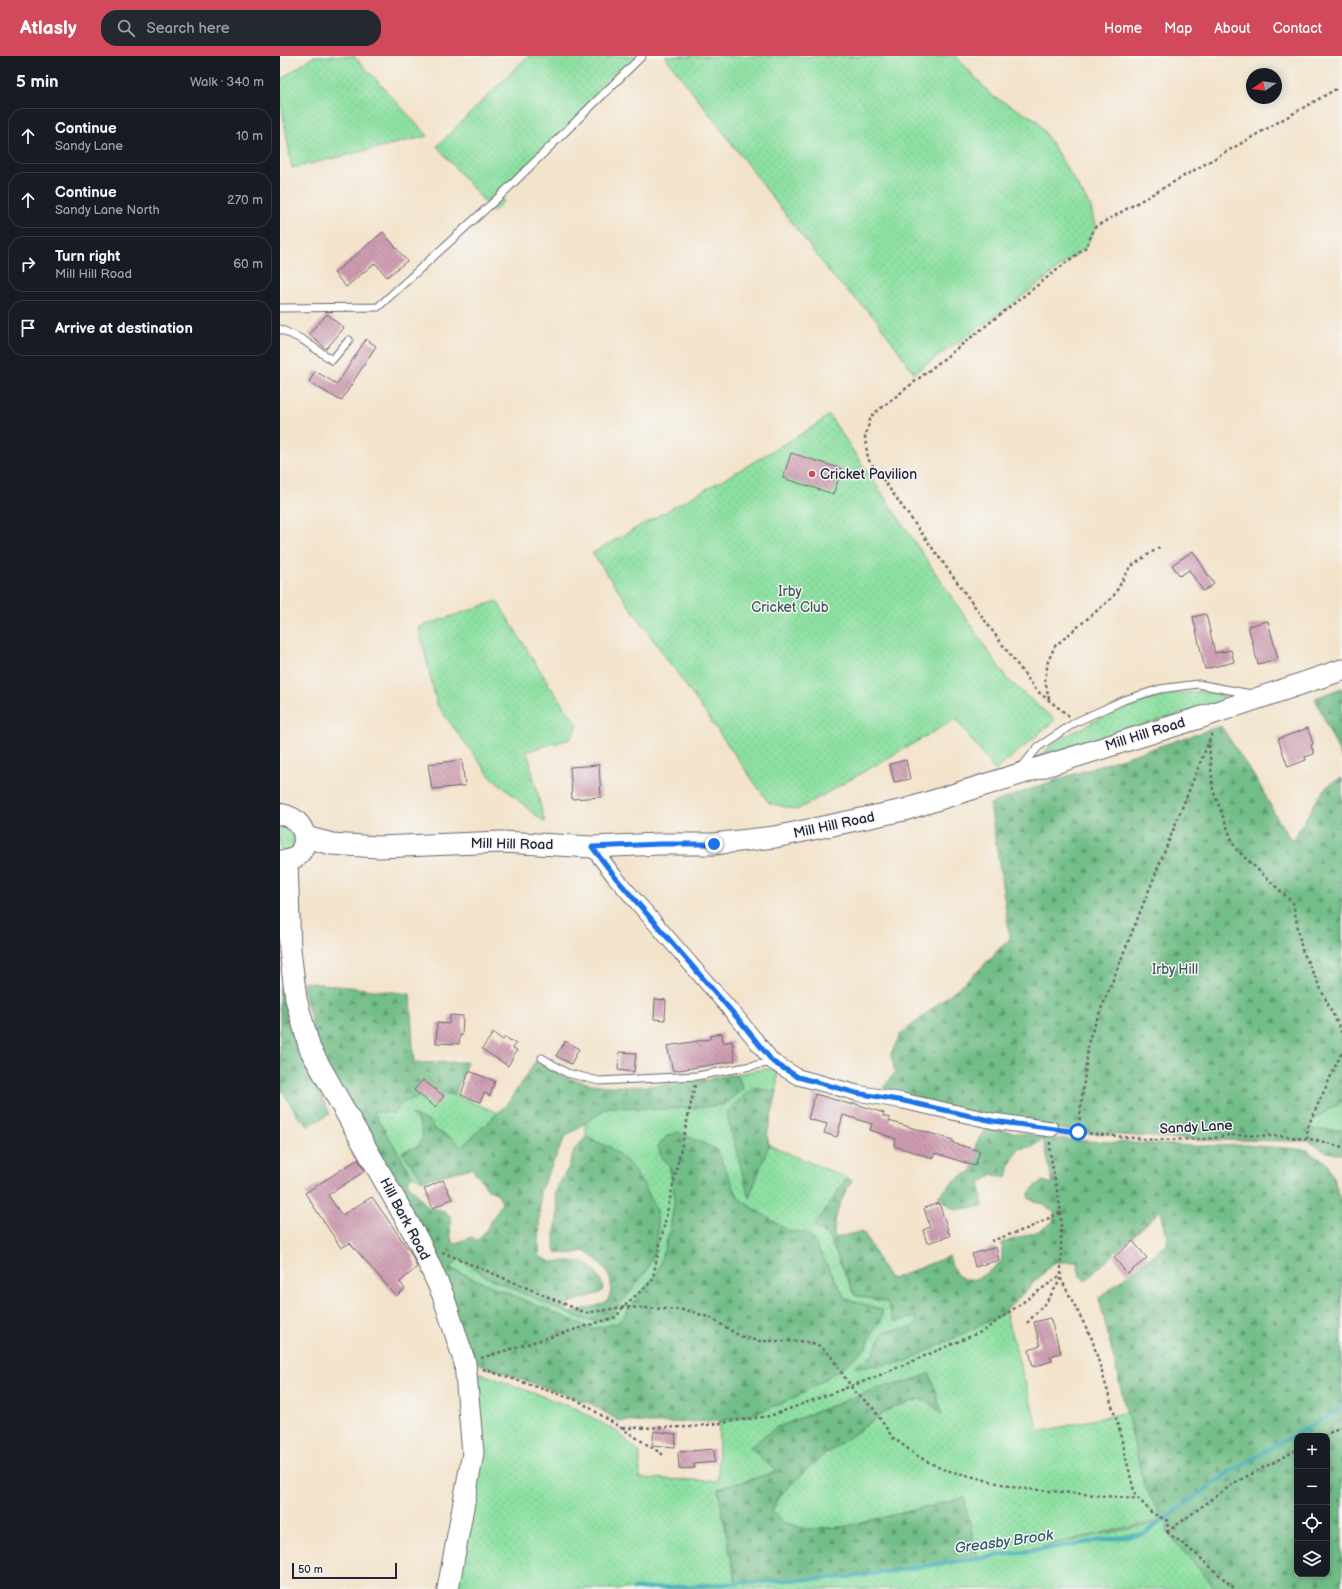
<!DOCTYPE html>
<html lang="en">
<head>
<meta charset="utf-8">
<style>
  :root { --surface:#171b24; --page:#242831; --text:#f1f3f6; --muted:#9ea1a6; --line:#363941; --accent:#d1495b }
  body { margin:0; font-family:"Balsamiq Sans",sans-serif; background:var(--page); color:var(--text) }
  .controls { position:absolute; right:12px; bottom:12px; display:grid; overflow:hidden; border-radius:8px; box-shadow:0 2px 10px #0003 }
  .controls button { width:36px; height:36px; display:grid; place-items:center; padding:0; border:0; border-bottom:1px solid var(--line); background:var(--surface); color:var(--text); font:20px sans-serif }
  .compass { position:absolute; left:966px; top:12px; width:36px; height:36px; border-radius:50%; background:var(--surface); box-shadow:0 2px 10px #0003; rotate:257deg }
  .scale { position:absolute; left:12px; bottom:10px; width:105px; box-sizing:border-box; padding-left:4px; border:2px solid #22223b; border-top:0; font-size:11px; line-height:14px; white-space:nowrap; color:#22223b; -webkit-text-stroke:3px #f6f6f2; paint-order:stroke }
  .stop { position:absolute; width:12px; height:12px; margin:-9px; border:3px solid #1a73e8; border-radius:50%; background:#fff }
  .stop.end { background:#1a73e8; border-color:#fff; box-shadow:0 1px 4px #0008 }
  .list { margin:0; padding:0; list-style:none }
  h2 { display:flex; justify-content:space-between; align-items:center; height:52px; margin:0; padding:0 16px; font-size:17px }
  h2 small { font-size:13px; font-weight:400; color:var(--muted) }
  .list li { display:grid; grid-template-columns:26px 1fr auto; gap:12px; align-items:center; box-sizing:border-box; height:56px; margin:0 8px 8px; padding:0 8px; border:1px solid var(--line); border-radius:16px }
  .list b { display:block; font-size:15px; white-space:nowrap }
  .list p { margin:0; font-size:13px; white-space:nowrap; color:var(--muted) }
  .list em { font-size:13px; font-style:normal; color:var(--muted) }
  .icon { flex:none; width:22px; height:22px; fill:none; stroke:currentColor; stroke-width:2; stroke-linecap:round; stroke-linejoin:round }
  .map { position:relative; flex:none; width:1062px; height:1533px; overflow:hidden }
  header { display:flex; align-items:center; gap:24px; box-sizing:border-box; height:56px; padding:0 20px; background:var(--accent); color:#fff }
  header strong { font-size:19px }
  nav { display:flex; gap:22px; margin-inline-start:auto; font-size:14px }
  .search { width:280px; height:36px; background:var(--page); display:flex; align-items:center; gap:10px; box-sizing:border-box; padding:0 14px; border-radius:16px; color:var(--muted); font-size:15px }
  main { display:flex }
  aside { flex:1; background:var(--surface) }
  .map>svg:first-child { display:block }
  .green { fill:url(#green-dots); stroke:#58816e; fill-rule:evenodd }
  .forest { fill:url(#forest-firs); stroke:#4a7062; fill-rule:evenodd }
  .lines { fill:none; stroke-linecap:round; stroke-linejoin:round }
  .stream { stroke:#3eaeb8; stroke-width:4 }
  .building { fill:url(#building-back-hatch) }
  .lane-casing { stroke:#6b666d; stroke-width:9 }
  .street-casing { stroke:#6b666d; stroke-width:17 }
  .secondary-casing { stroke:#6b666d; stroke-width:23 }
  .path { stroke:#6b666d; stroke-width:2.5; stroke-dasharray:3 3; stroke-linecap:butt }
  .lane { stroke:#fff; stroke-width:7 }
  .street { stroke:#fff; stroke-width:15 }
  .secondary { stroke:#fff; stroke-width:21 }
  .route { stroke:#1a73e8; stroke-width:5 }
  .poi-dot { fill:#d1495b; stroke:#f6f6f2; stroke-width:1.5 }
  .labels { text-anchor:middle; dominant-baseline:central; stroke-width:3; stroke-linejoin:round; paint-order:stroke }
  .poi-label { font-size:14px; fill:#22223b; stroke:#f6f6f2; text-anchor:start }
  .park-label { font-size:14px; fill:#425b5a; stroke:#f6f6f2 }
  .street-label { font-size:14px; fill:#22223b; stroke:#f6f6f2 }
  .water-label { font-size:15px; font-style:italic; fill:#2d5a6d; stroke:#f6f6f2 }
</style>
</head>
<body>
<header>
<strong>Atlasly</strong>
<div class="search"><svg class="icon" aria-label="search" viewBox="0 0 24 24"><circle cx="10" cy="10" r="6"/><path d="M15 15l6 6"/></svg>Search here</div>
<nav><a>Home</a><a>Map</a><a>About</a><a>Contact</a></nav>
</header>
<main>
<aside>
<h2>5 min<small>Walk · 340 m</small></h2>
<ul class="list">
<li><svg class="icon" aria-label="ahead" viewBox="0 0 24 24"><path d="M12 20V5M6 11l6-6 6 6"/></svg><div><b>Continue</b><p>Sandy Lane</p></div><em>10 m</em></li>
<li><svg class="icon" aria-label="ahead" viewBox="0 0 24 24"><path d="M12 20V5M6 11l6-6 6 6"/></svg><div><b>Continue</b><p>Sandy Lane North</p></div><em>270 m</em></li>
<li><svg class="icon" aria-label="right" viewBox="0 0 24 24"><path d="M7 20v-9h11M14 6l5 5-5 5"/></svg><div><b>Turn right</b><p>Mill Hill Road</p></div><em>60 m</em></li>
<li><svg class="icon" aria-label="arrive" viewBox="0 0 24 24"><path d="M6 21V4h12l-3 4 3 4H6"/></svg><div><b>Arrive at destination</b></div></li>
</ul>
</aside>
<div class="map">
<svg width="1062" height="1533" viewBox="0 0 1062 1533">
  <defs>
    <pattern id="green-dots" width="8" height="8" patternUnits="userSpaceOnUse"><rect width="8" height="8" fill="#8de0a2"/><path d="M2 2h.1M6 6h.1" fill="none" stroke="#79c08c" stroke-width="1.8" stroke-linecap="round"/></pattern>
    <pattern id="forest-firs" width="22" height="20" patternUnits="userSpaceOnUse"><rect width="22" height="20" fill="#72be88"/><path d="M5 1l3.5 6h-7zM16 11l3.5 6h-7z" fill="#5d9a70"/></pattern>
    <pattern id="building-back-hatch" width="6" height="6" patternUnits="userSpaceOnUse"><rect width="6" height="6" fill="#cf9cb1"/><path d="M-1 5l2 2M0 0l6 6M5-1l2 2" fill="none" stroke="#a87f91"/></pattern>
  </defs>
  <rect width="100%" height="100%" fill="#f6f6f2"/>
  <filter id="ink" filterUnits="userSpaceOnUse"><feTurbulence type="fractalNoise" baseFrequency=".025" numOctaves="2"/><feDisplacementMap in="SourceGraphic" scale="8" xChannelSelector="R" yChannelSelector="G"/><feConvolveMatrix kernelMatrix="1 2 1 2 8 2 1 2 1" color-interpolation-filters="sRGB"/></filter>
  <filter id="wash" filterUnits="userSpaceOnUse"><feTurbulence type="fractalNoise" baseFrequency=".012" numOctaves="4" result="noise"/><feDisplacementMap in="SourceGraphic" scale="16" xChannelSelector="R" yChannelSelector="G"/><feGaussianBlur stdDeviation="0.9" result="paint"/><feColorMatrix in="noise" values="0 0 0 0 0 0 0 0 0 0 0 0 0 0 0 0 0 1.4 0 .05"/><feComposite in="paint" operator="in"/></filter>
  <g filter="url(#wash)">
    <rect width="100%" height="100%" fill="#f3e3cb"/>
    <!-- green -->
    <path class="green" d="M 34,0 L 74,0 L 148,80 L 12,112 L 0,40 L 0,24 Z
      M 248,0 L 362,0 L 220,140 L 224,145 L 213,156 L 157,90 Z
      M 385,0 L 676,0 L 712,40 L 757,64 L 811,151 L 815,171 L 806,191 L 726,253 L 634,317 L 596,263 L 553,221 Z
      M 549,359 L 727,623 L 775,664 L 715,715 L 676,663 L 517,754 L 489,747 L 312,497 L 460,414 L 536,369 Z
      M 217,545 C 243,586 268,631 298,669 L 290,683 L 247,695 L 265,767 L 209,719 L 157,649 L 139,571 Z
      M 924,635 L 942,637 L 944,644 L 757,703 C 763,697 770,690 777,685 C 785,680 794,676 802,672 C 841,650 878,637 924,635 Z
      M 0,769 L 9,770 L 15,779 L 13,791 L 4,797 L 0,796 Z
      M 484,1013 L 497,1014 L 497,1035 L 487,1079 L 489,1089 L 567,1122 L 535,1171 L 549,1181 L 574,1239 L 607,1246 L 636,1260 L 637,1266 L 633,1271 L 606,1275 L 599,1284 L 593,1299 L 576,1311 L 721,1259 L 725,1255 L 759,1376 L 847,1356 L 864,1429 L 883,1464 L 743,1494 L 888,1465 L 887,1476 L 936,1533 L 374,1533 L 373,1531 L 353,1533 L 170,1533 L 198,1399 L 200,1317 L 299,1354 L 338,1376 L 360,1397 L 360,1422 L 438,1425 L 439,1365 L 469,1360 L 507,1345 L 533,1331 L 563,1311 L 586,1292 L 602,1254 L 566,1243 L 532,1182 L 524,1176 L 510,1176 L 459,1143 L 436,1093 L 381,1100 L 389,1109 L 395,1141 L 390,1174 L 377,1217 L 338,1267 L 313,1273 L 171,1213 L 178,1201 L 207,1221 L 288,1257 L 316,1265 L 374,1198 L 378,1176 L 377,1155 L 331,1092 L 306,1081 L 306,1066 L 328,1051 L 381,1053 L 424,1051 L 463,1033 L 457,1018 ZM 650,1317 L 662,1359 L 651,1347 L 640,1343 L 611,1352 L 541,1401 L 498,1441 L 492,1455 L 502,1466 L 527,1473 L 563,1471 L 684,1442 L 668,1506 L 649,1510 L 456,1527 L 438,1433 L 496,1416 L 495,1372 L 597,1332 L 629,1326 Z
      M 146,1037 L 175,1039 L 218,1057 L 181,1091 L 173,1083 L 155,1074 L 150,1066 L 132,1059 L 141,1068 L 143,1080 L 139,1090 L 122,1096 L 143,1124 L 132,1120 L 93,1055 L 115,1057 L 121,1048 Z
      M 1062,1045 L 1062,1074 L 1034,1074 L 1028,1067 Z"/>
    <!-- forest -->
    <path class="forest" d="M 1062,632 L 1062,703 L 1035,642 Z
      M 941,670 L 979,728 L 998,764 L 1012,785 C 1025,767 1033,745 1048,730 C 1052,726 1058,724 1062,722 L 1062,1045 L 1028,1067 L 1034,1074 L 1062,1074 L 1062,1098 C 1047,1098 1041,1094 1029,1085 L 927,1084 L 806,1077 L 750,1068 L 638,1045 L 603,1032 L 615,1017 L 611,998 L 620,979 L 697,916 L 730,882 L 710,748 L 770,726 Z
      M 23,926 L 130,938 L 134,1007 L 187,1006 L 175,1039 L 146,1037 L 121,1048 L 115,1057 L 93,1055 L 132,1120 L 127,1126 L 148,1151 L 164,1155 L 171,1161 L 170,1178 L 173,1188 L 192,1181 L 197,1185 L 205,1176 L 222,1147 L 218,1138 L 208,1133 L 192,1112 L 143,1124 L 122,1096 L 139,1090 C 145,1074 142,1069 131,1058 L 150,1066 L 155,1074 L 173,1083 L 182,1091 L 228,1047 L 257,1003 C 266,1008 274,1016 283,1020 C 331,1040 407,1027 457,1018 L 463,1033 L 445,1048 L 424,1051 L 381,1053 L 328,1051 L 285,1081 L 260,1135 L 259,1200 L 271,1206 L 287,1205 L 304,1206 L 315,1215 L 324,1231 L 320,1237 L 286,1248 L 288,1257 C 299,1254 313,1252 324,1247 C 329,1244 330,1239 331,1234 C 333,1217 318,1203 304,1195 L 290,1198 L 276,1196 L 274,1184 L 278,1155 L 274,1136 L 289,1111 L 294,1094 L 306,1081 L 331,1092 L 347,1105 L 365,1131 L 377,1155 L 378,1176 L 374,1198 L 366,1216 L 328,1263 L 316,1265 L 302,1263 L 288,1257 L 207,1221 L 178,1202 L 171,1213 L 312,1273 L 338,1267 L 377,1217 L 390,1174 L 395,1141 L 389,1109 L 381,1100 L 378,1090 L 387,1080 L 398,1076 L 436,1093 L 459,1143 L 510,1176 L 524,1176 L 532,1182 L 566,1243 L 602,1254 L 602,1263 L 592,1278 L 586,1292 L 563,1311 L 533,1331 L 507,1345 L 469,1360 L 439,1365 L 371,1367 L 339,1365 L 311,1348 L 199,1308 L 191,1301 L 41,1003 L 24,935 Z
      M 0,930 L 16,989 L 50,1058 L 28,1070 L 18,1061 L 0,1031 Z
      M 472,1032 L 497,1035 L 487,1079 L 489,1089 L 469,1142 L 446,1057 Z
      M 707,1072 L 763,1081 L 807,1085 L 916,1090 L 966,1089 L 1028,1094 L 1033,1099 L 1047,1106 L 1062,1146 L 1062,1533 L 936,1533 L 887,1476 L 888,1466 L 883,1464 L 864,1429 L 819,1242 L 888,1187 L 881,1154 L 805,1225 L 800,1220 L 797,1206 L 775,1206 L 721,1259 L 627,1305 L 614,1308 L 575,1311 L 593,1299 L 599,1284 L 606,1275 L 633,1271 L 637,1266 L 636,1261 L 614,1266 L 607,1246 L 575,1239 L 549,1181 L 534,1171 L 567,1122 L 572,1125 C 560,1145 554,1158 554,1182 L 583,1175 L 606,1218 L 612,1223 L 669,1200 C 671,1205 672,1213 676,1217 C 691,1234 710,1215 722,1204 L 722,1187 L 759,1175 L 773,1166 L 774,1156 L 762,1148 L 749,1143 L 749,1137 L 755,1130 L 763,1125 L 773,1128 L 763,1082 L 755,1090 L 738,1093 L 730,1108 L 727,1122 L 712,1118 L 700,1128 L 703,1150 L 674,1154 L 658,1140 L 678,1122 L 692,1115 L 696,1088 ZM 1017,1380 L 1047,1380 L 1047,1518 L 1017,1518 Z
      M 650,1317 L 662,1359 L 651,1347 L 640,1343 L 611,1352 L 541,1401 L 498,1441 L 492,1455 L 502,1466 L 527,1473 L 563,1471 L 684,1442 L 698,1502 L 571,1521 L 456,1527 L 438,1433 L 496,1416 L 470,1391 L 495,1372 L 597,1332 L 629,1326 Z"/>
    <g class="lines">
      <!-- stream -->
      <path class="stream" d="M 353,1533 L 571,1521 L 864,1478 L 950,1416 L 1062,1352"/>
    </g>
    <g id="blocks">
      <!-- building -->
      <path class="building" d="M 103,176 L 127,205 L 107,221 L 95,207 L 66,231 L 54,217 Z
        M 47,258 L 64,272 L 46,293 L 29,278 Z
        M 86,283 L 96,290 L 61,345 L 29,326 L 35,315 L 57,328 Z
        M 511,397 L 562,413 L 553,438 L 503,422 Z
        M 913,495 L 934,528 L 923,535 L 909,514 L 900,520 L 892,509 Z
        M 926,558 L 935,597 L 951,594 L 954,606 L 925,613 L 913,561 Z
        M 988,565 L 998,603 L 978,608 L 968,570 Z
        M 1028,672 L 1033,688 L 1031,689 L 1034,698 L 1025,701 L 1026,704 L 1008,711 L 998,683 Z
        M 182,704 L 185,730 L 152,733 L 148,708 Z
        M 626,704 L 630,723 L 614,726 L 610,708 Z
        M 319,709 L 321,741 L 292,743 L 290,711 Z
        M 375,943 L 386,944 L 385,964 L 374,963 Z
        M 170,959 L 183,960 L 182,980 L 180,979 L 179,988 L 156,987 L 157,967 L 169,968 Z
        M 213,977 L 223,984 L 225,981 L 236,988 L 233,992 L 237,994 L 228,1010 L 202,993 Z
        M 442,977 L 443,987 L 452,985 L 455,1005 L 393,1015 L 387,990 L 430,983 L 430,980 Z
        M 285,985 L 299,993 L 291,1008 L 276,1000 Z
        M 339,996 L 356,997 L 354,1016 L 338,1014 Z
        M 189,1015 L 215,1025 L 210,1040 L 204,1037 L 200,1046 L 181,1039 Z
        M 143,1024 L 164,1040 L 155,1051 L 134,1034 Z
        M 535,1038 L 573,1049 L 573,1047 L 604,1057 L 603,1060 L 610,1062 L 609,1065 L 673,1084 L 673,1087 L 700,1095 L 695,1110 L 655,1097 L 653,1102 L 614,1090 L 616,1083 L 590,1074 L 592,1068 L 563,1059 L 557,1081 L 544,1077 L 547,1068 L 528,1063 Z
        M 78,1103 L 85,1115 L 48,1139 L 62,1159 L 92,1141 L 131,1197 L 137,1211 L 120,1226 L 125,1233 L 116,1240 L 70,1187 L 61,1192 L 25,1137 Z
        M 163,1124 L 172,1143 L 153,1152 L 144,1133 Z
        M 659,1147 L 670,1180 L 647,1187 L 643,1174 L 650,1171 L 644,1152 Z
        M 853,1185 L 867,1202 L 847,1218 L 834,1201 Z
        M 716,1191 L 719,1204 L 695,1211 L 692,1198 Z
        M 770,1262 L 781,1297 L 770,1300 L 772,1305 L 753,1311 L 749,1294 L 760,1290 L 754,1266 Z
        M 374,1375 L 396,1378 L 395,1391 L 372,1389 Z
        M 434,1393 L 435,1406 L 414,1408 L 415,1412 L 399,1413 L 398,1396 Z"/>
    </g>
  </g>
  <g filter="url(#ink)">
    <use href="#blocks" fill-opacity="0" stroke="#6b666d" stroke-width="1"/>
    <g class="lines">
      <defs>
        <path id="lane" d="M 0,252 L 98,251 L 220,140 L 362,0
          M 0,273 L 23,284 L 52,304 L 69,284
          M 741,712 L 758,691 L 796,666 L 844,644 L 880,633 L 918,628 L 971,638
          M 262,1002 L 287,1017 L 319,1025 L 417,1020 L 493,1006"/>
        <path id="street" d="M 312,791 L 335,821 L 460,965 L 493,1006 L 518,1021 L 577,1037 L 623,1045 L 713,1065 L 771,1073"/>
        <path id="secondary" d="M 0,758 C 35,764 30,807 0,805
          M 25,781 L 52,788 L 98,791 L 222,786 L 312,791 L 380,788 L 433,788 L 495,781 L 624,754 L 919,662 L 1062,614
          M 7,805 L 10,894 L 16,943 L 30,993 L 139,1186 L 163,1239 L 185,1307 L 193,1397 L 168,1533"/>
      </defs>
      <!-- lane casing -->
      <use href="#lane" class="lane-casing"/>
      <!-- street casing -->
      <use href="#street" class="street-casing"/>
      <!-- secondary casing -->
      <use href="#secondary" class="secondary-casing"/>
      <!-- path -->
      <path class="path" d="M 769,643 L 765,624 L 768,605 L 775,590 L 833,541 L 850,511 L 881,490
        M 789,660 L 757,635 L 719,584 L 588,403 L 585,382 L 591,360 L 806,191 L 815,171 L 1056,33
        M 929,689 L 933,734 L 955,792 L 1013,847 L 1022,894 L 1062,977
        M 785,1075 L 874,1084 L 926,1083 L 951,1079 L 1002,1080 L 1036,1084 L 1062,1091
        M 798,1076 L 809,983 L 933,675
        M 1027,1083 L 1028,1070 L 1062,996
        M 781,1156 L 781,1223 L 812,1283 L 839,1373 L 855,1439 L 872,1457 L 888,1465 L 887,1476
        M 711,1185 L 749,1172 L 781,1156 L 770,1097 L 770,1086
        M 162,1196 L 306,1257 L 343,1251 L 406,1254 L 431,1262 L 460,1280 L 477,1285 L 520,1285 L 537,1288 L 550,1299 L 574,1335 L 593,1352 L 612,1381 L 639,1401 L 662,1413 L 737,1432 L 859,1443
        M 747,1267 L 767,1245 L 781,1223
        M 201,1302 L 336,1261 L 343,1251 L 372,1225 L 415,1029
        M 203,1313 L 299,1345 L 385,1400
        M 343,1372 L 412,1371 L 490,1360 L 593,1322 L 703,1275 L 781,1219
        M 1044,1380 L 1062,1370
        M 887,1476 L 954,1427 L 1017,1394
        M 887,1476 L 916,1498 L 955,1533"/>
      <!-- lane -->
      <use href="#lane" class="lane"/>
      <!-- street -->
      <use href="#street" class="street"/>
      <!-- secondary -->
      <use href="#secondary" class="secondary"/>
    </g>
  </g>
  <g class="lines" filter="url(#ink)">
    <!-- route -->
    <path class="route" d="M 434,788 L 380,788 L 312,791 L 335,821 L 460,965 L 493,1006 L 518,1021 L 576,1037 L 624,1045 L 713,1065 L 798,1076"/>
  </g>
  <!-- markers -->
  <circle class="poi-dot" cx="532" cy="418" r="4"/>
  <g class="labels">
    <!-- poi labels -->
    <g class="poi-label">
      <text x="540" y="418">Cricket Pavilion</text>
    </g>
    <!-- park labels -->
    <g class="park-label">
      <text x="510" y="535">Irby<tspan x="510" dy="16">Cricket Club</tspan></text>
      <text x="895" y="913">Irby Hill</text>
    </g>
    <!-- street labels -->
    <g class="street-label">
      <text transform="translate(865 678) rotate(-17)">Mill Hill Road</text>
      <text transform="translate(554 769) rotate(-12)">Mill Hill Road</text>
      <text transform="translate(232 788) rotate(1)">Mill Hill Road</text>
      <text transform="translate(916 1071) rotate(-3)">Sandy Lane</text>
      <text transform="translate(125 1163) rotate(62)">Hill Bark Road</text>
    </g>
    <!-- water labels -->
    <g class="water-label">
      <text transform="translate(724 1486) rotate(-8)">Greasby Brook</text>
    </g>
  </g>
</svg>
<div class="controls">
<button>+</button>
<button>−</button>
<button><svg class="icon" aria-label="locate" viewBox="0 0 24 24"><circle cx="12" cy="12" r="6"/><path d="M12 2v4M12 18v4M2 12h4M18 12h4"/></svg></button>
<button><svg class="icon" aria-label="layers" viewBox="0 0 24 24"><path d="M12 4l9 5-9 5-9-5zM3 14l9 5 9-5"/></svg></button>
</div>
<svg class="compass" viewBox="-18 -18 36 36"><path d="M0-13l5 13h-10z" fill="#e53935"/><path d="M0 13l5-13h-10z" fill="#9ea1a6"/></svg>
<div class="scale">50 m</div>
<div class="stop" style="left:798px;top:1076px"></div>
<div class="stop end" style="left:434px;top:788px"></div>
</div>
</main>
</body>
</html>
